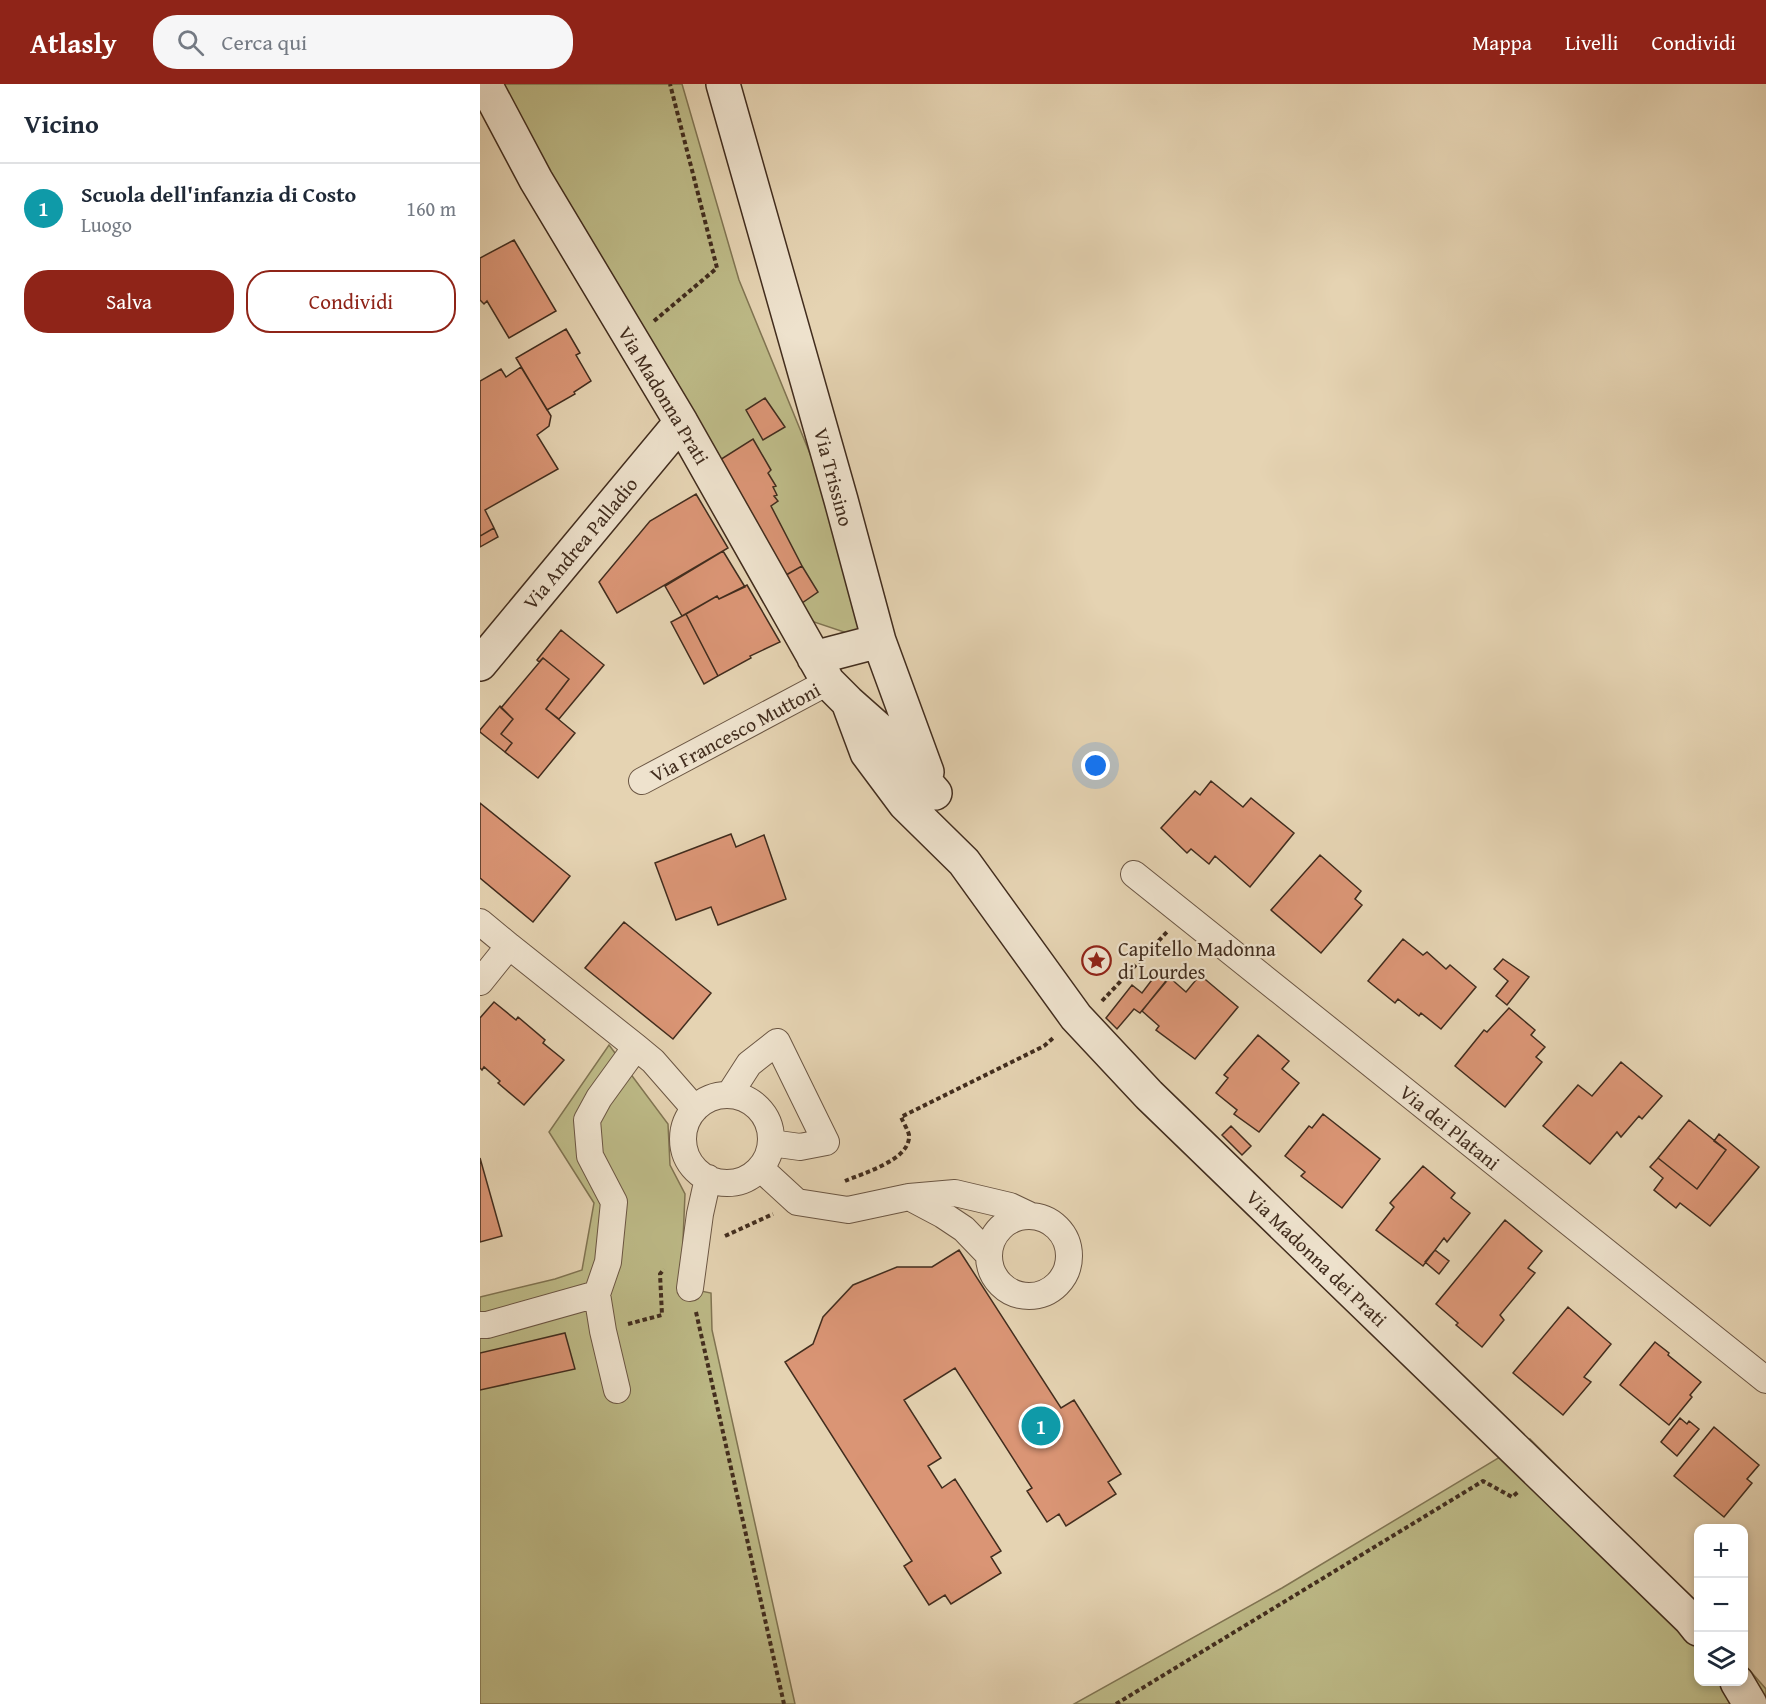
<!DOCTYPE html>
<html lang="it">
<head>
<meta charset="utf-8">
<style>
  :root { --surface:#fff; --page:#f6f6f7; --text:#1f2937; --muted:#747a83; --line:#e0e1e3; --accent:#8f2418 }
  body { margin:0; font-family:"Gentium Book Plus",serif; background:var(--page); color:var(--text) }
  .controls { position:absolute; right:18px; bottom:18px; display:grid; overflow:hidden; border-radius:12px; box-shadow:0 3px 9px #0003 }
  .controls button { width:54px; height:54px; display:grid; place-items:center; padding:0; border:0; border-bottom:2px solid var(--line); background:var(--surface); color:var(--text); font:30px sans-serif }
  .you { position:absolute; left:616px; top:682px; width:21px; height:21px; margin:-15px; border:4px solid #fff; border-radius:50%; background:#1a73e8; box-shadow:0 0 0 9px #1a73e833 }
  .badge { display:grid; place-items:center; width:39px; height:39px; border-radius:50%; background:var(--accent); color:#fff; font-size:20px; font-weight:700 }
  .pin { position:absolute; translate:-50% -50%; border:3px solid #fff; box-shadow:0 2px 6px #0006 }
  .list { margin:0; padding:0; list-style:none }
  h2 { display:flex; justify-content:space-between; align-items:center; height:78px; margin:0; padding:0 24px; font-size:26px }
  h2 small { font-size:20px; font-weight:400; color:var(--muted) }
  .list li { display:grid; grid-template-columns:39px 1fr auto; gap:18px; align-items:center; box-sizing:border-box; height:90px; padding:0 24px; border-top:2px solid var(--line) }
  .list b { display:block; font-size:22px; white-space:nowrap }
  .list p { margin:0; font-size:20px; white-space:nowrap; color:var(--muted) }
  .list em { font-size:20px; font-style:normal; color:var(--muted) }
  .actions { display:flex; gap:12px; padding:18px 24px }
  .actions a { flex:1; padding:14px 0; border:2px solid var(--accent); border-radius:24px; text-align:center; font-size:21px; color:var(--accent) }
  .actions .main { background:var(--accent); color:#fff }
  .icon { flex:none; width:33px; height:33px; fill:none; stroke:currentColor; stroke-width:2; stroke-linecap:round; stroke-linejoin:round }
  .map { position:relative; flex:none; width:1286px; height:1620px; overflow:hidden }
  header { display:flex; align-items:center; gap:36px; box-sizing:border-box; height:84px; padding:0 30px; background:var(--accent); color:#fff }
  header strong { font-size:28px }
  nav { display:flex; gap:33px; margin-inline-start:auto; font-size:21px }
  .search { width:420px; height:54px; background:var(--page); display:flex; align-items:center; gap:15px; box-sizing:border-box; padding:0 21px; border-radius:24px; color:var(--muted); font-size:22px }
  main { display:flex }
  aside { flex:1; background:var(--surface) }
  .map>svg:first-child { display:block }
  .green { fill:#bdba87; stroke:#807452; stroke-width:1.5 }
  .building { fill:#da9575; stroke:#422d1e; stroke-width:1.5 }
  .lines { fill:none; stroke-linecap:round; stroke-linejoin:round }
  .street-casing { stroke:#6b5643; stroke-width:28 }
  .secondary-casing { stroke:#422d1e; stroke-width:36 }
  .path { stroke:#422d1e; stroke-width:4; stroke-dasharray:4.5 3; stroke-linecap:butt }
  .street { stroke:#eee2cd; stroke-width:26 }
  .secondary { stroke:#eee2cd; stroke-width:33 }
  .labels { text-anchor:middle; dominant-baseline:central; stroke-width:4.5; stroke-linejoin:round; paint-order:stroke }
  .street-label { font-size:20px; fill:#422d1e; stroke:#eee2cd }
  .poi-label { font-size:20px; fill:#422d1e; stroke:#eee2cd; text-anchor:start }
</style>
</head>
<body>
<header>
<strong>Atlasly</strong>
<div class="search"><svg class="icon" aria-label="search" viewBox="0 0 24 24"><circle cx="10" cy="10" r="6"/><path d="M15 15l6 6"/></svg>Cerca qui</div>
<nav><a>Mappa</a><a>Livelli</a><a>Condividi</a></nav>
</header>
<main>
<aside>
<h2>Vicino<small></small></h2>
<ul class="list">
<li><span class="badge" style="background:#0f9aa8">1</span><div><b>Scuola dell'infanzia di Costo</b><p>Luogo</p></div><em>160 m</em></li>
</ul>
<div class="actions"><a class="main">Salva</a><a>Condividi</a></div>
</aside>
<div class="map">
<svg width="1286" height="1620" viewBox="0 0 1286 1620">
  <rect width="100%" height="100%" fill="#e5d3b2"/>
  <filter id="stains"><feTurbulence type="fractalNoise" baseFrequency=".00333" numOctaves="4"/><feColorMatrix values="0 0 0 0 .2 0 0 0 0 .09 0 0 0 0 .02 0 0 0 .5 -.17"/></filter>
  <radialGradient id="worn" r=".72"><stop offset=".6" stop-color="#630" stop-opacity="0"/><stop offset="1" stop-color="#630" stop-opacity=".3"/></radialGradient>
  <!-- green -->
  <path class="green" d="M 19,0 L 202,0 L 259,196 L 409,563 L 322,534 Z
    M 129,961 L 188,1040 L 190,1081 L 205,1110 L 201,1203 L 231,1209 L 232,1246 L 315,1620 L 0,1620 L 0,1213 L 75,1195 L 102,1186 L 114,1119 L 69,1048 Z
    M 1050,1355 L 1123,1428 L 1218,1531 L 1218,1598 L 1264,1598 L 1264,1580 L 1286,1605 L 1286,1620 L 594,1620 L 802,1504 Z"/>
  <!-- building -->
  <path class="building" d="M 34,156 L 76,227 L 29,254 L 7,217 L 4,220 L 0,216 L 0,174 Z
    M 86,245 L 100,269 L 96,271 L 111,297 L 94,308 L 95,310 L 67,326 L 36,274 Z
    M 41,283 L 71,332 L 69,342 L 57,351 L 78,385 L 5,426 L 14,444 L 0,452 L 0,297 L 21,285 L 26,293 Z
    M 285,314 L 305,343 L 283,356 L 266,326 Z
    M 273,355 L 291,386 L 288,389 L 296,402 L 293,403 L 297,411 L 294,412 L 298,417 L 291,422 L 322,482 L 303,493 L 235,379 Z
    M 216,410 L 248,464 L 137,529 L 119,498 L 170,437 Z
    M 14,444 L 18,453 L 0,463 L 0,452 Z
    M 243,467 L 265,503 L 239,515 L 237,512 L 202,532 L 185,502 Z
    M 322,482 L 338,508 L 322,519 L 304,492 Z
    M 267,501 L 300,558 L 270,572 L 271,574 L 238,592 L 206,530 L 237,512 L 239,515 Z
    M 206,530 L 238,592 L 224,600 L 191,538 Z
    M 81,546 L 124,581 L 79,635 L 66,625 L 89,595 L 63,574 L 59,578 L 57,576 Z
    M 63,574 L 89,595 L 66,625 L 95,649 L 58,694 L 25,668 L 32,659 L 21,650 L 33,635 L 21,624 Z
    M 20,622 L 33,635 L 21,650 L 32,659 L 25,668 L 0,648 L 0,646 Z
    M 731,697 L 763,723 L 771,714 L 814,749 L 770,803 L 735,772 L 729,780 L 711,765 L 707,769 L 681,744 L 715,707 L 720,711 Z
    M 0,719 L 90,792 L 53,838 L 0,794 Z
    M 251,750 L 256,763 L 284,751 L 306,815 L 238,841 L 231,823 L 196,836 L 175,779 Z
    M 840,771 L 881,807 L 875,815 L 882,821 L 841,869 L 791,826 Z
    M 144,838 L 231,909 L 193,955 L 105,884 Z
    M 923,855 L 943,871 L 947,868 L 966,885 L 970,881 L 996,903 L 961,945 L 941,929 L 939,932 L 918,915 L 915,919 L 888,897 Z
    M 1023,875 L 1049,893 L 1027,921 L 1016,912 L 1028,897 L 1014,885 Z
    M 681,884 L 690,893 L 660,929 L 654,925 L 637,945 L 626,934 L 652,901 L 662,909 Z
    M 720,891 L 758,923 L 715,975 L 676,946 L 679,942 L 662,927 L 689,893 L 706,908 Z
    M 14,918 L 36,936 L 38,933 L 65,956 L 63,959 L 84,976 L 44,1021 L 18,999 L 20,997 L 4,983 L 2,986 L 0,984 L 0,934 Z
    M 1029,924 L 1055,946 L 1051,951 L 1065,963 L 1056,973 L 1062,978 L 1025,1023 L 975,982 L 1004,946 L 1007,948 Z
    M 778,951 L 809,977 L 802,985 L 819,999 L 779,1048 L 754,1030 L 757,1026 L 736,1009 L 748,994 L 744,991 Z
    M 1141,978 L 1182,1012 L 1162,1035 L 1159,1032 L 1141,1053 L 1137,1048 L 1110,1080 L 1063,1042 L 1098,1001 L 1112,1012 Z
    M 843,1030 L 900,1075 L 862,1124 L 821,1092 L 825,1088 L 805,1072 L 829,1042 L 832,1044 Z
    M 1209,1036 L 1246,1066 L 1217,1105 L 1178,1074 Z
    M 751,1042 L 771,1062 L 762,1071 L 742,1051 Z
    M 1239,1050 L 1279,1083 L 1230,1142 L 1200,1119 L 1196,1124 L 1174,1106 L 1183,1094 L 1170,1083 L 1178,1074 L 1217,1105 L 1246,1066 L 1234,1057 Z
    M 0,1074 L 22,1152 L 0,1158 Z
    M 943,1082 L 975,1109 L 971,1114 L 990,1129 L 967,1158 L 964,1154 L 943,1182 L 896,1146 L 914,1123 L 910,1119 Z
    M 1025,1136 L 1062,1167 L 1048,1184 L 1055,1189 L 1020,1231 L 1024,1236 L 1002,1263 L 976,1241 L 978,1239 L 956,1220 Z
    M 479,1166 L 581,1324 L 594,1316 L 641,1390 L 628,1398 L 636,1410 L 586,1442 L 579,1430 L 567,1438 L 547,1407 L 552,1404 L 475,1284 L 424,1316 L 461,1374 L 448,1382 L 462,1404 L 475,1395 L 521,1467 L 511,1473 L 521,1489 L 471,1520 L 465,1511 L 449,1521 L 424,1482 L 432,1477 L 305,1278 L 333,1260 L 343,1233 L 373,1201 L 417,1183 L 452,1183 Z
    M 955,1166 L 969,1177 L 959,1190 L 945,1178 Z
    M 1088,1223 L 1131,1260 L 1104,1293 L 1111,1298 L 1083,1331 L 1033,1289 Z
    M 85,1249 L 95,1285 L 0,1306 L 0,1269 Z
    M 1175,1258 L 1189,1269 L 1188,1271 L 1221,1298 L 1210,1311 L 1212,1313 L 1189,1341 L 1140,1301 Z
    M 1200,1334 L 1207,1340 L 1209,1337 L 1219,1345 L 1197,1372 L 1181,1358 Z
    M 1234,1343 L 1279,1381 L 1267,1395 L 1272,1399 L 1244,1433 L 1194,1392 Z"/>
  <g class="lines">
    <defs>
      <path id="street" d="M 162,697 L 348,598
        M 654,790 L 1286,1296
        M 0,838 L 29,862 L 0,898
        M 29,862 L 156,963 L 173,977 L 215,1025
        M 249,1011 L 269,980 L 297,958 L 346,1058 L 320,1063 L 291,1059
        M203 1055a44 44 0 1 1 88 0a44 44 0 1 1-88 0Z
        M 280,1084 L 317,1118 L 368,1126 L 429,1113 L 475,1109 L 530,1122 L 551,1132
        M 429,1113 L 463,1131 L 484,1145 L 509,1171
        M509 1172a40 40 0 1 1 80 0a40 40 0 1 1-80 0Z
        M 210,1204 L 220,1130 L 228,1094
        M 117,1210 L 123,1247 L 137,1306
        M 0,1241 L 7,1241 L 117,1210 L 128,1178 L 134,1118 L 110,1072 L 107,1036 L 119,1014 L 156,963"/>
      <path id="secondary" d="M 5,0 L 56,96 L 201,338 L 348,598 L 368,618 L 403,649 L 455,709
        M 243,0 L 361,416 L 399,557 L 447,688
        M 334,574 L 399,557
        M 0,580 L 201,338
        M 368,618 L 387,669 L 425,720 L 484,778 L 596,933 L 669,1011 L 1210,1535 L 1218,1545
        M 1257,1598 L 1270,1620"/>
    </defs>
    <!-- street casing -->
    <use href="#street" class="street-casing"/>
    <!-- secondary casing -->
    <use href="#secondary" class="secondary-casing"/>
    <!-- path -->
    <path class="path" d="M 174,237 L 237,184 L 190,0
      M 622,917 L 687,848
      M 365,1097 C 383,1089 431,1076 429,1051 C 428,1046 423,1038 421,1033 L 564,962 L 573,954
      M 245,1152 L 293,1130
      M 216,1228 L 304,1620
      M 148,1240 L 182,1231 L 180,1190 L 184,1185
      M 636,1620 L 1003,1397 L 1032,1413 L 1038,1408"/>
    <!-- street -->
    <use href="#street" class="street"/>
    <!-- secondary -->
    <use href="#secondary" class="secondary"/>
  </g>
  <!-- icons -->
  <defs>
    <symbol id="sight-ring" viewBox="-11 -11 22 22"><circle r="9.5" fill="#eee2cd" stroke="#8f2418" stroke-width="1.5"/><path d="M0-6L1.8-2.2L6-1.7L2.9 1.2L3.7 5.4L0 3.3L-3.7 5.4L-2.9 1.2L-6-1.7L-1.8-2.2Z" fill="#8f2418"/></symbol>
  </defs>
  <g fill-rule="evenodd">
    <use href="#sight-ring" x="600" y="860" width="33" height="33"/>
  </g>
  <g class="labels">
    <!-- street labels -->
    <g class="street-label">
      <text transform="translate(184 311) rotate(59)">Via Madonna Prati</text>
      <text transform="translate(354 393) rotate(75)">Via Trissino</text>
      <text transform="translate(100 459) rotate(-50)">Via Andrea Palladio</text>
      <text transform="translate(255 648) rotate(-28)">Via Francesco Muttoni</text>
      <text transform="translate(970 1043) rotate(39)">Via dei Platani</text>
      <text transform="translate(837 1174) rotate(44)">Via Madonna dei Prati</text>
    </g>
    <!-- poi labels -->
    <g class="poi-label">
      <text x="638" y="864">Capitello Madonna<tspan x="638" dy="23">di Lourdes</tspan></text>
    </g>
  </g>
  <rect width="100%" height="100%" filter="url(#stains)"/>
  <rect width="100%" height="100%" fill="url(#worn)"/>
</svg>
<div class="controls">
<button>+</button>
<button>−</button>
<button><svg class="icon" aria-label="layers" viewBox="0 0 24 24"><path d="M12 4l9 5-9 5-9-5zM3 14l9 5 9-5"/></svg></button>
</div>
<div class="you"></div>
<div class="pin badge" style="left:561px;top:1342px;background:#0f9aa8">1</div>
</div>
</main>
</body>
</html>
